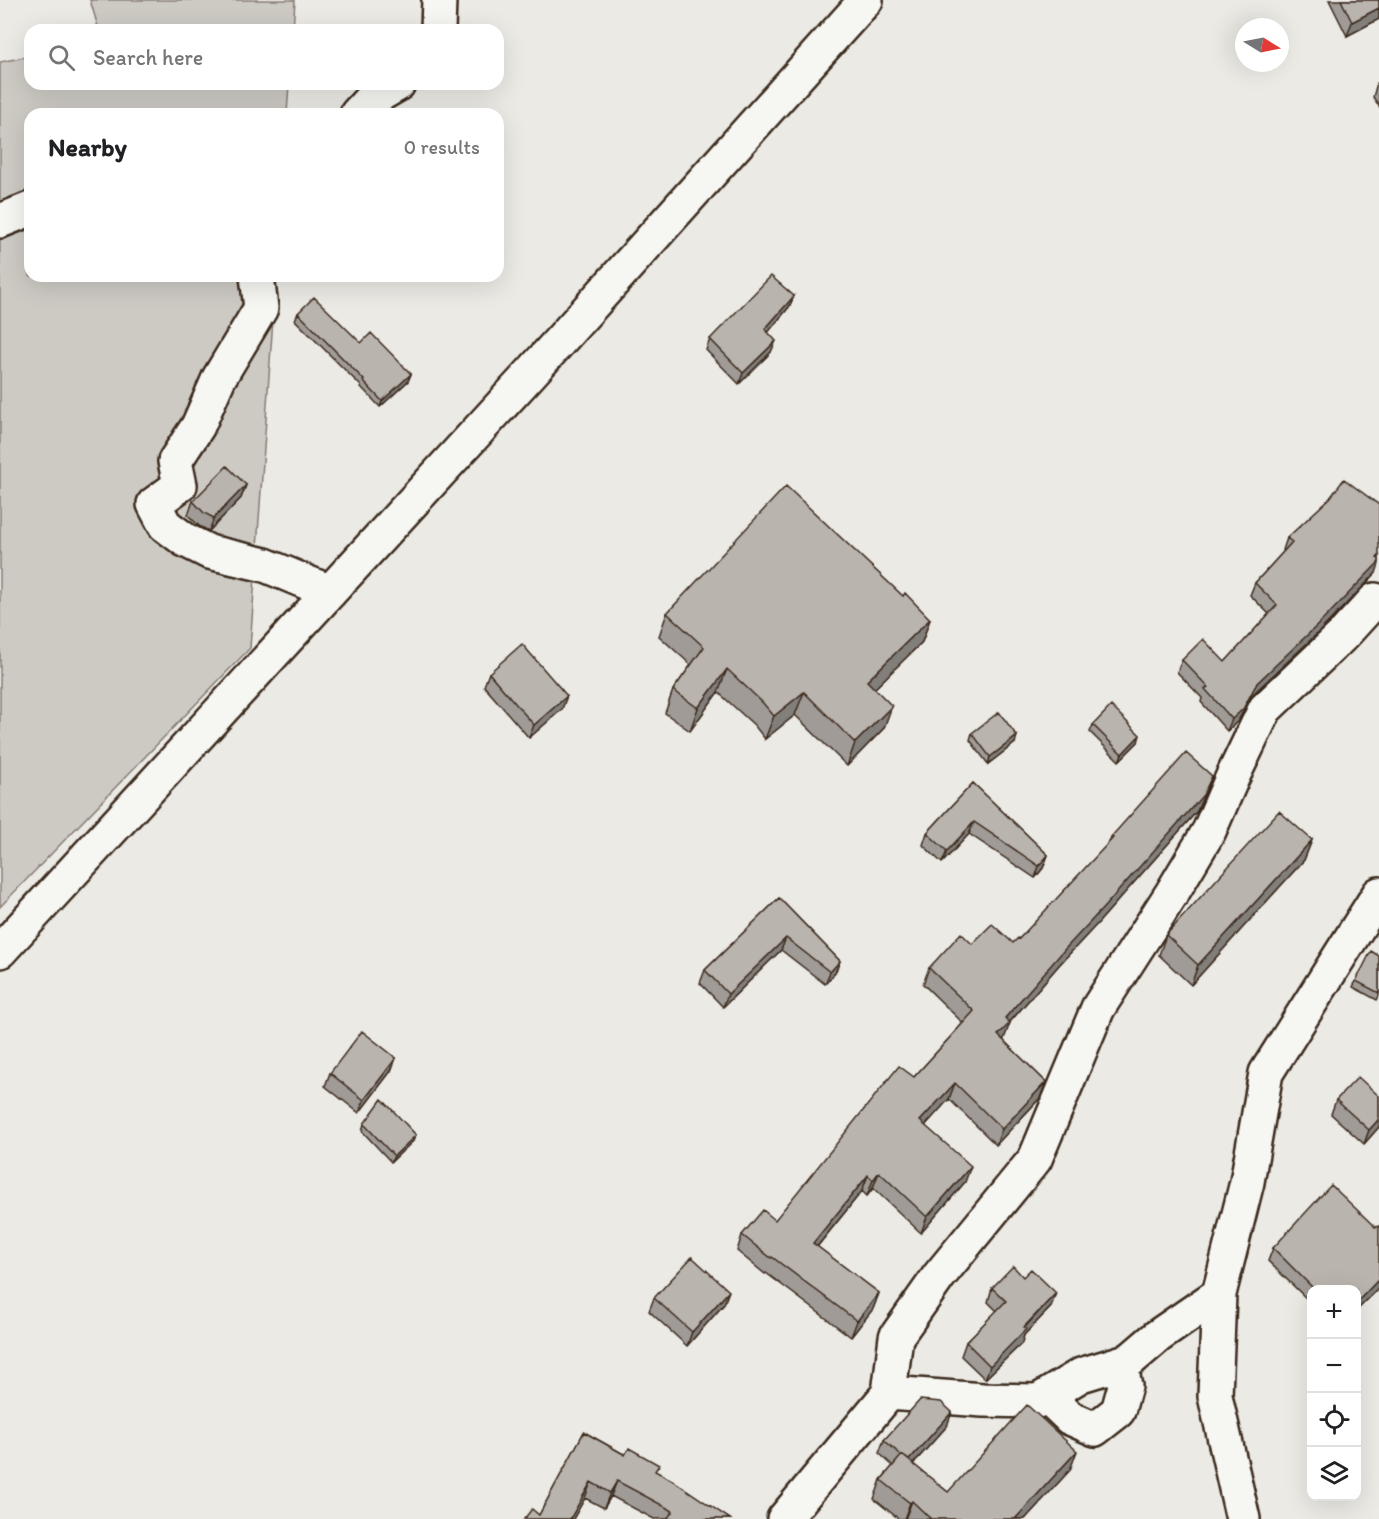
<!DOCTYPE html>
<html lang="en">
<head>
<meta charset="utf-8">
<style>
  :root { --surface:#fff; --page:#f2f2f2; --text:#202124; --muted:#757577; --line:#e0e0e0 }
  body { margin:0; font-family:Itim,sans-serif; background:var(--page); color:var(--text) }
  .controls { position:absolute; right:18px; bottom:18px; display:grid; overflow:hidden; border-radius:12px; box-shadow:0 6px 24px #0002 }
  .controls button { width:54px; height:54px; display:grid; place-items:center; padding:0; border:0; border-bottom:2px solid var(--line); background:var(--surface); color:var(--text); font:30px sans-serif }
  .compass { position:absolute; left:1235px; top:18px; width:54px; height:54px; border-radius:50%; background:var(--surface); box-shadow:0 6px 24px #0002; rotate:100deg }
  .list { margin:0; padding:0; list-style:none }
  h2 { display:flex; justify-content:space-between; align-items:center; height:78px; margin:0; padding:0 24px; font-size:26px }
  h2 small { font-size:20px; font-weight:400; color:var(--muted) }
  .icon { flex:none; width:33px; height:33px; fill:none; stroke:currentColor; stroke-width:2; stroke-linecap:round; stroke-linejoin:round }
  .map { position:relative; flex:none; width:1379px; height:1519px; overflow:hidden }
  .search { position:absolute; background:var(--surface); box-shadow:0 6px 24px #0002; left:24px; top:24px; width:480px; height:66px; display:flex; align-items:center; gap:15px; box-sizing:border-box; padding:0 21px; border-radius:18px; color:var(--muted); font-size:22px }
  .panel { position:absolute; background:var(--surface); box-shadow:0 6px 24px #0002; left:24px; top:108px; width:480px; height:174px; border-radius:18px }
  .map>svg:first-child { display:block }
  .green { fill:#cdcac4; stroke:#847a71; stroke-width:1.5 }
  .lines { fill:none; stroke-linecap:round; stroke-linejoin:round }
  .minor-casing { stroke:#3b2a1e; stroke-width:38 }
  .minor { stroke:#f6f6f2; stroke-width:33 }
  .wall { fill:#a09b96; stroke:#3b2a1e; stroke-width:1.5 }
  .shaded-wall { fill:#827e7a; stroke:#3b2a1e; stroke-width:1.5 }
  .building { fill:#bab4ae; stroke:#3b2a1e; stroke-width:1.5 }
</style>
</head>
<body>
<div class="map">
<svg width="1379" height="1519" viewBox="0 0 1379 1519">
  <rect width="100%" height="100%" fill="#ebeae5"/>
  <filter id="ink" filterUnits="userSpaceOnUse"><feTurbulence type="fractalNoise" baseFrequency=".0167" numOctaves="2"/><feDisplacementMap in="SourceGraphic" scale="12" xChannelSelector="R" yChannelSelector="G"/><feConvolveMatrix kernelMatrix="1 2 1 2 8 2 1 2 1" color-interpolation-filters="sRGB"/></filter>
  <g filter="url(#ink)">
    <!-- green -->
    <path class="green" d="M 90,0 L 295,0 L 293,30 L 99,30 Z
      M 30,56 L 30,84 L 289,84 L 287,114 L 30,114 L 30,276 L 276,276 L 250,648 L 0,907 L 0,62 Z"/>
    <g class="lines">
      <defs>
        <path id="minor" d="M 438,30 L 439,0
          M 357,114 L 369,101 L 398,84
          M 0,221 L 30,209
          M 257,276 L 261,308 L 219,378 L 198,426 L 175,461 L 180,485 L 154,504 L 165,525 L 185,540 L 209,552 L 265,565 L 330,592
          M 0,951 L 531,373 L 866,0
          M 889,1393 L 983,1400 L 1038,1401 L 1081,1375 L 1130,1360 L 1158,1336 L 1219,1294
          M 1047,1396 L 1070,1418 L 1095,1429 L 1118,1411 L 1125,1386 L 1120,1363
          M 784,1519 L 889,1393 L 896,1337 L 939,1276 L 1035,1159 L 1098,1008 L 1172,893 L 1209,831 L 1233,776 L 1265,709 L 1342,636 L 1375,600
          M 1243,1519 L 1215,1396 L 1219,1294 L 1247,1182 L 1266,1073 L 1379,894"/>
      </defs>
      <!-- minor casing -->
      <use href="#minor" class="minor-casing"/>
      <!-- minor -->
      <use href="#minor" class="minor"/>
    </g>
    <!-- wall -->
    <path class="wall" d="M 1329,0 L 1379,0 L 1379,19 L 1347,36 Z
      M 1379,82 L 1379,106 L 1373,97 L 1377,83 Z
      M 794,296 L 789,307 L 768,332 L 771,352 L 739,384 L 706,350 L 710,339 Z
      M 298,313 L 361,343 L 411,374 L 408,381 L 380,407 L 361,387 L 361,386 L 295,320 Z
      M 246,485 L 241,498 L 209,531 L 199,526 L 188,515 L 193,501 Z
      M 1287,538 L 1376,573 L 1319,632 L 1252,695 L 1238,721 L 1227,731 L 1201,702 L 1202,698 L 1177,672 L 1182,660 L 1225,662 L 1269,614 L 1250,595 L 1255,583 L 1284,551 L 1283,550 Z
      M 903,596 L 930,619 L 922,642 L 875,688 L 884,728 L 847,766 L 795,715 L 765,739 L 754,725 L 718,692 L 690,731 L 665,713 L 673,690 L 691,665 L 659,636 L 667,613 Z
      M 489,673 L 562,709 L 529,738 L 484,686 Z
      M 1093,725 L 1138,742 L 1119,761 L 1090,732 Z
      M 972,733 L 1015,743 L 988,764 L 970,740 Z
      M 1212,776 L 1197,811 L 1099,922 L 1059,965 L 1010,1022 L 1003,1040 L 1046,1082 L 1040,1098 L 996,1145 L 949,1099 L 925,1125 L 965,1182 L 921,1233 L 873,1188 L 867,1196 L 862,1191 L 817,1247 L 879,1293 L 873,1309 L 851,1337 L 766,1273 L 765,1274 L 737,1251 L 742,1235 L 775,1220 L 914,1077 L 963,1023 L 923,984 L 929,968 L 972,944 L 1013,943 L 1019,939 L 1109,843 L 1111,837 Z
      M 973,783 L 1048,855 L 1043,868 L 1035,878 L 969,834 L 942,863 L 923,845 L 927,833 Z
      M 1312,840 L 1304,860 L 1191,985 L 1159,955 L 1166,935 Z
      M 779,898 L 840,961 L 835,973 L 825,984 L 781,950 L 723,1007 L 700,983 L 705,970 Z
      M 1379,956 L 1379,996 L 1377,1000 L 1353,987 L 1356,981 Z
      M 396,1058 L 391,1071 L 359,1113 L 325,1086 L 330,1073 Z
      M 1379,1096 L 1379,1127 L 1364,1144 L 1331,1114 L 1336,1100 Z
      M 364,1124 L 413,1141 L 391,1162 L 362,1131 Z
      M 1375,1227 L 1379,1288 L 1356,1311 L 1356,1290 L 1311,1290 L 1311,1303 L 1268,1261 L 1273,1248 Z
      M 992,1288 L 1051,1307 L 1024,1335 L 1022,1343 L 985,1379 L 961,1356 L 966,1342 L 997,1311 L 988,1302 Z
      M 654,1298 L 724,1304 L 687,1346 L 649,1311 Z
      M 947,1426 L 913,1464 L 948,1492 L 1070,1470 L 1025,1519 L 899,1519 L 874,1499 L 881,1480 L 893,1466 L 879,1453 L 884,1440 Z
      M 584,1432 L 656,1472 L 730,1519 L 654,1519 L 611,1496 L 604,1508 L 585,1498 L 573,1519 L 524,1519 L 539,1515 Z"/>
    <!-- shaded-wall -->
    <path class="shaded-wall" d="M 1379,8 L 1379,19 L 1347,36 L 1352,22 Z
      M 794,296 L 789,307 L 761,341 L 765,329 Z
      M 776,341 L 771,352 L 739,384 L 743,373 Z
      M 411,374 L 408,381 L 380,407 L 382,401 Z
      M 246,485 L 241,498 L 209,531 L 214,518 Z
      M 1379,556 L 1379,564 L 1376,573 L 1319,632 L 1252,695 L 1238,721 L 1227,731 L 1232,719 L 1257,683 Z
      M 930,619 L 922,642 L 859,704 L 867,681 Z
      M 727,669 L 718,692 L 690,731 L 698,708 Z
      M 804,692 L 795,715 L 765,739 L 774,716 Z
      M 567,696 L 562,709 L 529,738 L 534,725 Z
      M 892,706 L 884,728 L 847,766 L 855,743 Z
      M 1140,735 L 1138,742 L 1119,761 L 1122,754 Z
      M 1017,736 L 1015,743 L 988,764 L 990,757 Z
      M 1212,776 L 1197,811 L 1099,922 L 1059,965 L 1008,1024 L 1010,1023 L 1004,1039 L 992,1052 L 1005,1018 Z
      M 974,822 L 969,834 L 942,863 L 947,851 Z
      M 1312,840 L 1304,860 L 1191,985 L 1198,965 Z
      M 1048,855 L 1043,868 L 1035,878 L 1039,866 Z
      M 786,938 L 781,950 L 723,1007 L 728,994 Z
      M 840,961 L 835,973 L 825,984 L 830,972 Z
      M 396,1058 L 391,1071 L 359,1113 L 364,1100 Z
      M 1046,1082 L 1040,1098 L 996,1145 L 1002,1129 Z
      M 955,1083 L 949,1099 L 915,1137 L 920,1121 Z
      M 1379,1119 L 1379,1127 L 1364,1144 L 1369,1130 Z
      M 416,1135 L 413,1141 L 391,1162 L 394,1156 Z
      M 971,1166 L 965,1182 L 921,1233 L 927,1217 Z
      M 879,1172 L 873,1188 L 867,1196 L 873,1180 Z
      M 868,1175 L 862,1191 L 807,1259 L 813,1243 Z
      M 1379,1279 L 1379,1288 L 1356,1311 L 1356,1303 Z
      M 729,1291 L 724,1304 L 687,1346 L 692,1332 Z
      M 879,1293 L 873,1309 L 851,1337 L 857,1321 Z
      M 1056,1293 L 1051,1307 L 1024,1335 L 1022,1343 L 985,1379 L 990,1366 Z
      M 952,1412 L 947,1426 L 903,1475 L 908,1461 Z
      M 1077,1451 L 1070,1470 L 1025,1519 L 1015,1519 Z
      M 617,1481 L 611,1496 L 604,1508 L 610,1493 Z
      M 591,1482 L 585,1498 L 573,1519 L 570,1519 Z
      M 912,1501 L 905,1519 L 904,1519 L 910,1503 Z"/>
    <!-- building -->
    <path class="building" d="M 1341,0 L 1379,0 L 1379,8 L 1352,22 Z
      M 771,276 L 794,296 L 765,329 L 776,341 L 743,373 L 710,339 Z
      M 314,297 L 361,343 L 371,333 L 411,374 L 382,401 L 363,381 L 364,380 L 298,313 Z
      M 227,466 L 246,485 L 214,518 L 204,513 L 193,501 Z
      M 1344,479 L 1379,505 L 1379,556 L 1377,558 L 1379,559 L 1379,562 L 1324,619 L 1257,683 L 1243,709 L 1232,719 L 1205,689 L 1208,687 L 1182,660 L 1203,639 L 1225,662 L 1277,605 L 1255,583 L 1292,542 L 1287,538 L 1330,498 Z
      M 786,486 L 903,596 L 905,593 L 930,619 L 867,681 L 892,706 L 855,743 L 804,692 L 774,716 L 762,702 L 727,669 L 698,708 L 673,690 L 704,647 L 667,613 Z
      M 522,644 L 567,696 L 534,725 L 489,673 Z
      M 1111,706 L 1140,735 L 1122,754 L 1093,725 Z
      M 999,712 L 1017,736 L 990,757 L 972,733 Z
      M 1186,753 L 1212,776 L 1203,795 L 1105,906 L 1065,949 L 1005,1018 L 1010,1023 L 998,1035 L 1046,1082 L 1002,1129 L 955,1083 L 920,1121 L 971,1166 L 927,1217 L 879,1172 L 873,1180 L 868,1175 L 813,1243 L 879,1293 L 857,1321 L 772,1257 L 771,1258 L 742,1235 L 763,1210 L 775,1220 L 899,1066 L 914,1077 L 974,1011 L 929,968 L 961,933 L 972,944 L 992,924 L 1013,943 L 1018,938 L 1019,939 L 1113,838 L 1111,837 Z
      M 973,783 L 1048,855 L 1039,866 L 974,822 L 947,851 L 927,833 Z
      M 1279,811 L 1312,840 L 1198,965 L 1166,935 Z
      M 779,898 L 840,961 L 830,972 L 786,938 L 728,994 L 705,970 Z
      M 1371,951 L 1379,956 L 1379,993 L 1356,981 Z
      M 362,1031 L 396,1058 L 364,1100 L 330,1073 Z
      M 1358,1077 L 1379,1096 L 1379,1119 L 1369,1130 L 1336,1100 Z
      M 382,1099 L 416,1135 L 394,1156 L 364,1124 Z
      M 1331,1185 L 1375,1227 L 1379,1226 L 1379,1279 L 1356,1303 L 1356,1290 L 1315,1290 L 1273,1248 Z
      M 692,1257 L 729,1291 L 692,1332 L 654,1298 Z
      M 1013,1266 L 1023,1277 L 1031,1269 L 1056,1293 L 1024,1327 L 1026,1329 L 990,1366 L 966,1342 L 1006,1301 L 992,1288 Z
      M 920,1400 L 941,1402 L 952,1412 L 909,1460 L 902,1455 L 901,1455 L 884,1440 Z
      M 1027,1405 L 1077,1451 L 1015,1519 L 931,1519 L 912,1501 L 910,1503 L 881,1480 L 902,1455 L 948,1492 Z
      M 584,1432 L 625,1455 L 629,1448 L 659,1465 L 655,1471 L 672,1480 L 730,1519 L 667,1519 L 673,1511 L 617,1481 L 610,1493 L 591,1482 L 570,1519 L 524,1519 L 532,1509 L 539,1515 Z"/>
  </g>
</svg>
<div class="controls">
<button>+</button>
<button>−</button>
<button><svg class="icon" aria-label="locate" viewBox="0 0 24 24"><circle cx="12" cy="12" r="6"/><path d="M12 2v4M12 18v4M2 12h4M18 12h4"/></svg></button>
<button><svg class="icon" aria-label="layers" viewBox="0 0 24 24"><path d="M12 4l9 5-9 5-9-5zM3 14l9 5 9-5"/></svg></button>
</div>
<svg class="compass" viewBox="-18 -18 36 36"><path d="M0-13l5 13h-10z" fill="#e53935"/><path d="M0 13l5-13h-10z" fill="#757577"/></svg>
<div class="search"><svg class="icon" aria-label="search" viewBox="0 0 24 24"><circle cx="10" cy="10" r="6"/><path d="M15 15l6 6"/></svg>Search here</div>
<section class="panel">
<h2>Nearby<small>0 results</small></h2>
<ul class="list">
</ul>
</section>
</div>
</body>
</html>
